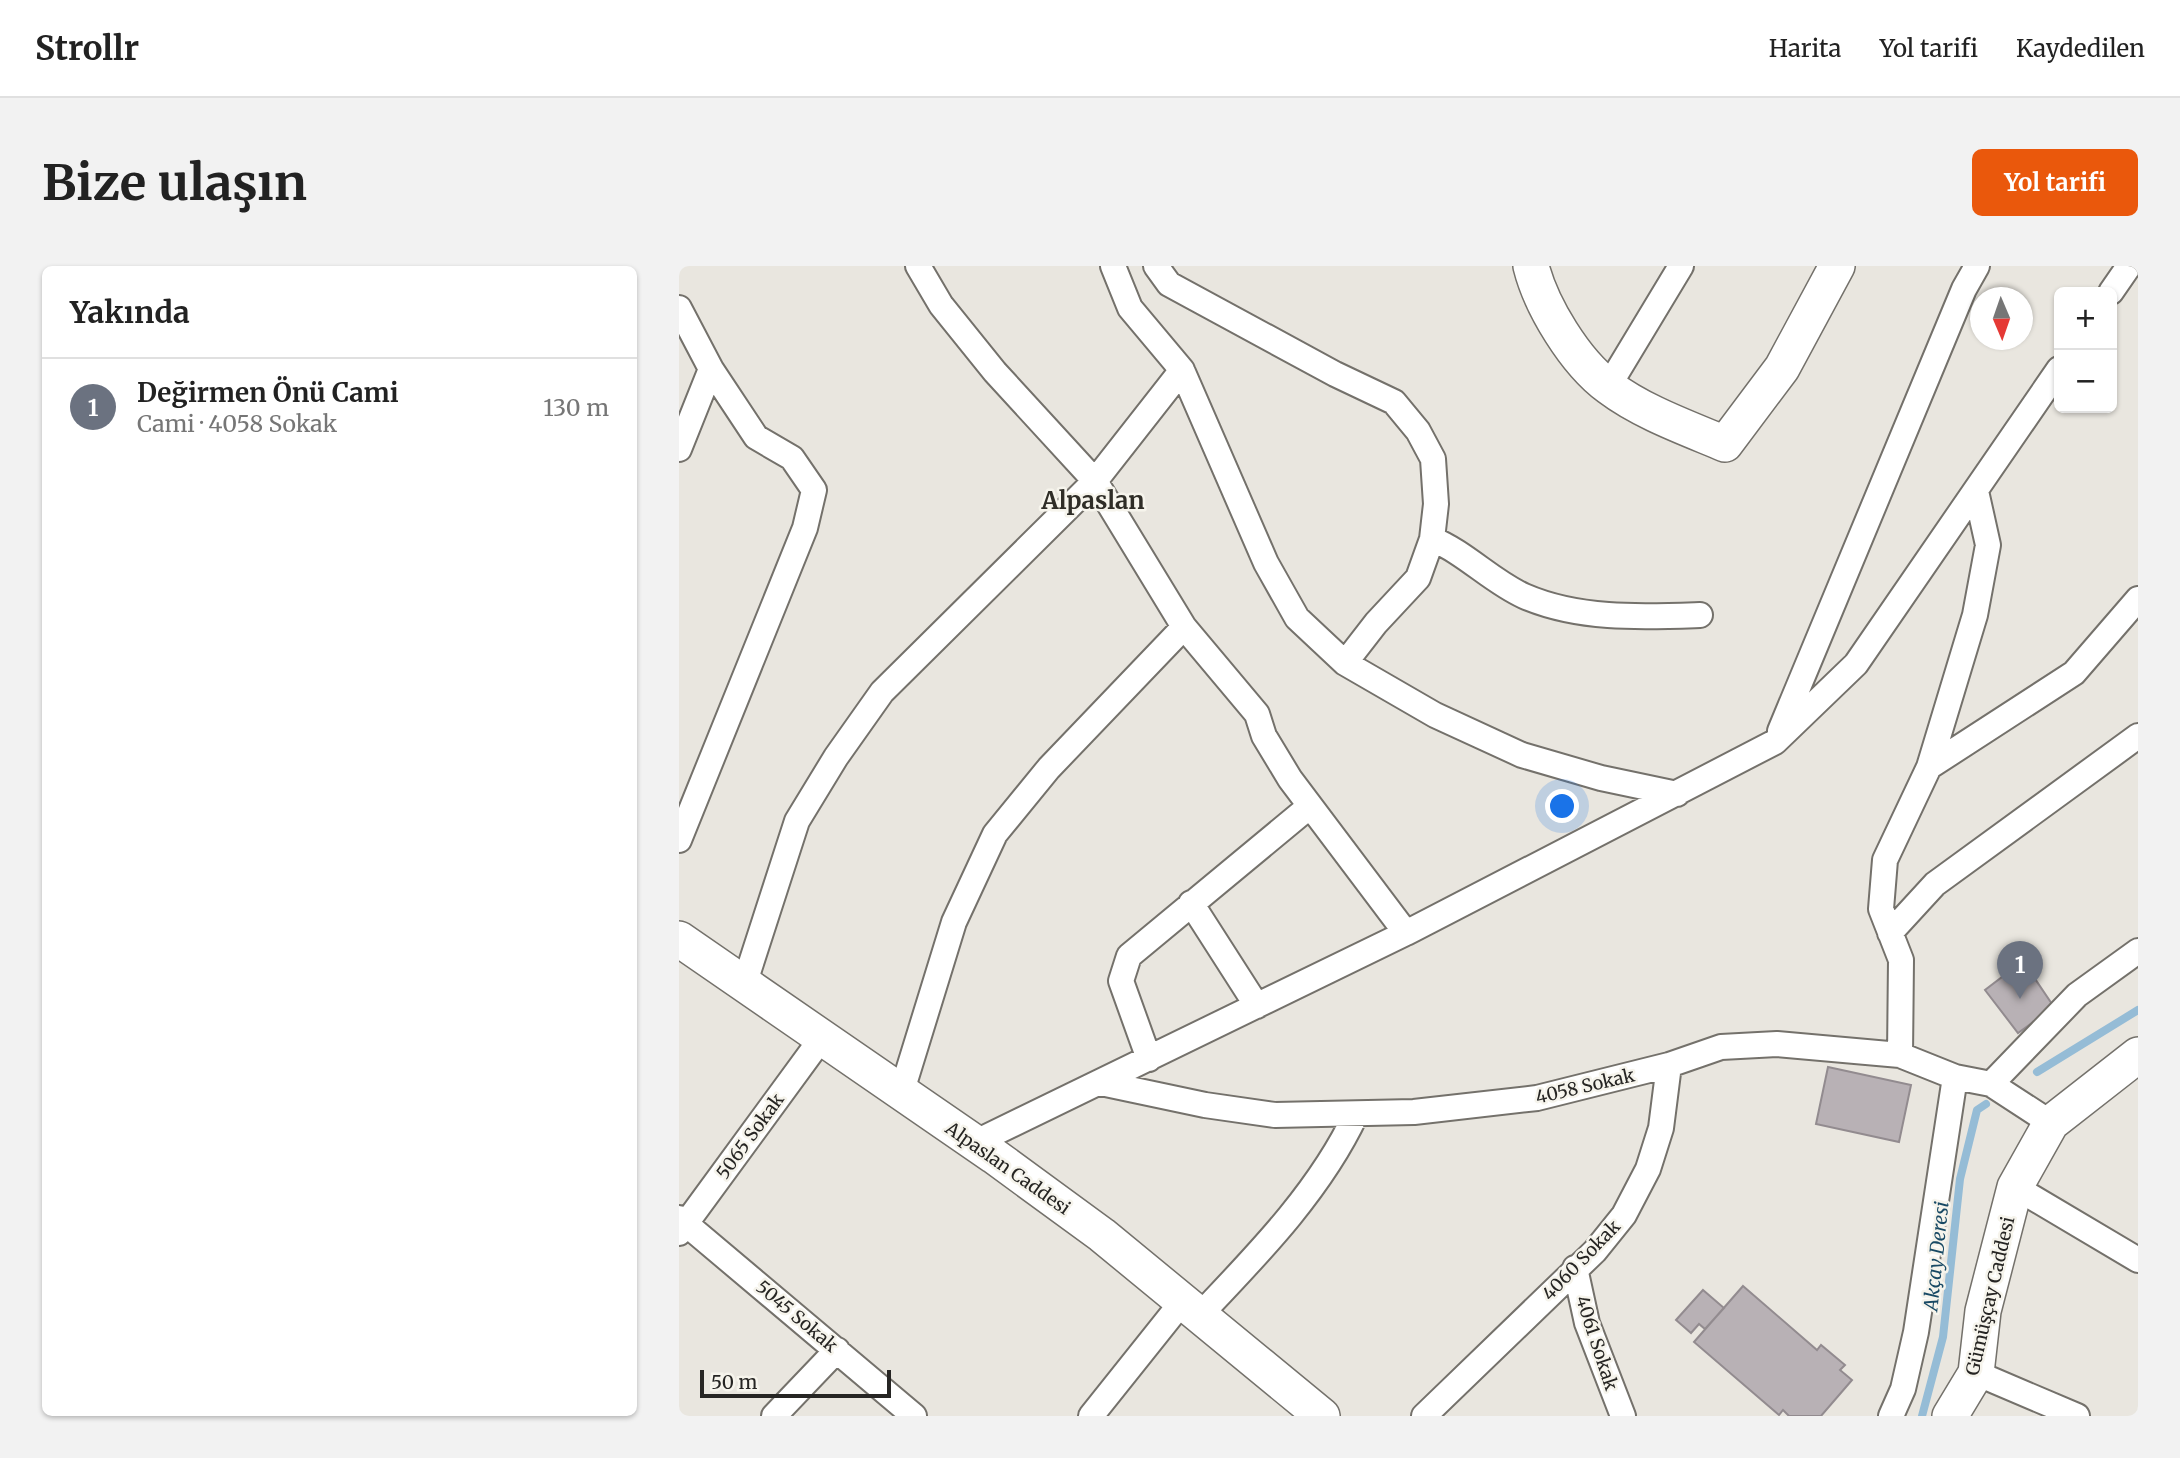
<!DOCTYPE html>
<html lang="tr">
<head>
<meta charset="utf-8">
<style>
  :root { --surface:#fff; --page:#f2f2f2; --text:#222; --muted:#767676; --line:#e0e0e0; --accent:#ea580c }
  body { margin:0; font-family:Merriweather,serif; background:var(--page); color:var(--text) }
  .controls { position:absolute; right:21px; top:21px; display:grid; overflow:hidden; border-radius:10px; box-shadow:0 2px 5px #0004 }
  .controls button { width:63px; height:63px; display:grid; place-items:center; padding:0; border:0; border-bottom:2px solid var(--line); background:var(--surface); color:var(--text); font:35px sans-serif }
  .compass { position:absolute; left:1291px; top:21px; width:63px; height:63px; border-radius:50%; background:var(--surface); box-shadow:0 2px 5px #0004; rotate:178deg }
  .scale { position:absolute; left:21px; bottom:18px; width:191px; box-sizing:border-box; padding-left:7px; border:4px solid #262523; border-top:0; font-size:19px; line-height:24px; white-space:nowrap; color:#262523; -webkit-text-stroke:5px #f6f4ec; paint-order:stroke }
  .you { position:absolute; left:884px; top:541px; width:24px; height:24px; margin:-18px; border:5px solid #fff; border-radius:50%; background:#1a73e8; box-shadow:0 0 0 10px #1a73e833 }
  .badge { display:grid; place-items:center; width:46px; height:46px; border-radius:50%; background:var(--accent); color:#fff; font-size:23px; font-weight:700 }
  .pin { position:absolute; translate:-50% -58px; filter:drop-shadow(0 2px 4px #0008) }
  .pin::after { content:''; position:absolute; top:37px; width:24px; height:21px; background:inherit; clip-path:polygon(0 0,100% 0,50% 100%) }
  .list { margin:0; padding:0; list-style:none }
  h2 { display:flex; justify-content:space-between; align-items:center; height:91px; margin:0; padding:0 28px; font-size:30px }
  h2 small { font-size:23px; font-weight:400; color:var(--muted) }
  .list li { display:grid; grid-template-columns:46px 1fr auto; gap:21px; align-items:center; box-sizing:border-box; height:98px; padding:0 28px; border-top:2px solid var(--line) }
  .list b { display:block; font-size:26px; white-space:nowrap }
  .list p { margin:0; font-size:23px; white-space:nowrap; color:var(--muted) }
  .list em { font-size:23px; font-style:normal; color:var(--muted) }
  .map { position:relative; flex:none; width:1459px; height:1150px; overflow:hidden; border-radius:10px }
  header { display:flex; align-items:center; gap:42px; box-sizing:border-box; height:98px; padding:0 35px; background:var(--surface); border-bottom:2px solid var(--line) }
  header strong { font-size:33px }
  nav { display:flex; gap:38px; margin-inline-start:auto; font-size:24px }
  .intro { display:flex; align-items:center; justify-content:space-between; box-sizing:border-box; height:168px; padding:0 42px }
  h1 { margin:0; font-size:49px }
  .button { padding:18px 32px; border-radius:10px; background:var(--accent); color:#fff; font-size:24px; font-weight:700 }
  main { display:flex; gap:42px; padding:0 42px }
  aside { flex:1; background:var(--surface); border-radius:10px; box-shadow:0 2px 5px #0004 }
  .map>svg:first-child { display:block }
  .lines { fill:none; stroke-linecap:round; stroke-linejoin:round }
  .stream { stroke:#95bcd6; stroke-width:8 }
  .building { fill:#b8b1b5; stroke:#928b8f; stroke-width:2 }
  .street-casing { stroke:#74716b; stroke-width:28 }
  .secondary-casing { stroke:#74716b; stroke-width:38 }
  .street { stroke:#fff; stroke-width:24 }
  .secondary { stroke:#fff; stroke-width:35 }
  .labels { text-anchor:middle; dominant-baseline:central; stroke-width:5; stroke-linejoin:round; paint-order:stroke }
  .street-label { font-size:18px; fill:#262523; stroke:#f6f4ec }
  .water-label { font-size:19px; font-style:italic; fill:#184964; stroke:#f6f4ec }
  .district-label { font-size:24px; font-weight:bold; fill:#2f2d27; stroke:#f6f4ec }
</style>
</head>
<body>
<header>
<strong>Strollr</strong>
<nav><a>Harita</a><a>Yol tarifi</a><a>Kaydedilen</a></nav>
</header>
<div class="intro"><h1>Bize ulaşın</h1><a class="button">Yol tarifi</a></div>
<main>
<aside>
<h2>Yakında<small></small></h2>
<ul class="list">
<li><span class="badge" style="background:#6b7280">1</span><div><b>Değirmen Önü Cami</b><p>Cami · 4058 Sokak</p></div><em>130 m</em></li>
</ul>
</aside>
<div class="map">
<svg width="1459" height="1150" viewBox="0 0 1459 1150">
  <rect width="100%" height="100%" fill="#e9e6df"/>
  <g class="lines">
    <!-- stream -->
    <path class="stream" d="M 1358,806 L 1459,744
      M 1243,1150 L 1264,1071 L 1281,913 L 1298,844 L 1307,838"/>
  </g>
  <!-- building -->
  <path class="building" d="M 1344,695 L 1375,741 L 1339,767 L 1306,724 Z
    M 1149,801 L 1232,819 L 1220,876 L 1137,858 Z
    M 1064,1020 L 1138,1084 L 1142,1079 L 1166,1099 L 1161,1104 L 1173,1114 L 1142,1150 L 1110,1150 L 1104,1144 L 1100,1149 L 1015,1076 Z
    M 1024,1024 L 1045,1042 L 1026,1063 L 1020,1058 L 1012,1067 L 997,1054 Z"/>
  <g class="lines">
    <defs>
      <path id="street" d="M 239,0 L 262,39 L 316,106 L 416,215 L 505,361 L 578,448 L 585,470 L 611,513 L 727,667
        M 434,0 L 451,42 L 503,104 L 587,297 L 618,352 L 666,397 L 756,449 L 843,489 L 922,512 L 998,528
        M 477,0 L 490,18 L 656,108 L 715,136 L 739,165 L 754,193 L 757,238 L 753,273 L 739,312 L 697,357 L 666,397
        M 1432,26 L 1450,0
        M 0,42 L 32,103 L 77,171 L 113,192 L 135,224 L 126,262 L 0,574
        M 929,121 L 1002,0
        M 0,183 L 32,103
        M 753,273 C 787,287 812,315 845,330 C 900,354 963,351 1021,349
        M 1101,465 L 1285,23 L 1298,0
        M 1250,501 L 1395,407 L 1459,333
        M 512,637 L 578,740
        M 1211,667 L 1256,618 L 1459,470
        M 65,719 L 118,555 L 157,491 L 203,426 L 416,215 L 503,104
        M 1221,789 L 1222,694 L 1202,643 L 1206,594 L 1250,501 L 1296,349 L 1309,279 L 1297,225
        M 470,793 L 442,715 L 450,690 L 631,540
        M 422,817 L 526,839 L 596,849 L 735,846 L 858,832 L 990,799 L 1042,781 L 1098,778 L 1221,789 L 1276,811 L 1312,818 L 1372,857
        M 1312,818 L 1398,729 L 1459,685
        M 222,828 L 275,656 L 316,568 L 370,502 L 505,361
        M 295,877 L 727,667 L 1096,476 L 1177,398 L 1380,103
        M 1336,921 L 1459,994
        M 0,952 L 235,1150
        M 0,967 L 142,773
        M 896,1002 L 908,1057 L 944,1150
        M 520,1050 C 578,989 641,925 677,848
        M 1297,1107 L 1398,1150
        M 95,1150 L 158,1084
        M 412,1150 L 503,1036
        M 745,1150 L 916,985 L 945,949 L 969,903 L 982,862 L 990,799
        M 1212,1150 L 1224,1123 L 1237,1066 L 1276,811"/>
      <path id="secondary" d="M 852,0 C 862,40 896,96 930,121 C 963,146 1008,162 1046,178 L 1103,102 L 1158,0
        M 0,673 L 315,890 L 423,969 L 643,1150
        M 1271,1150 L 1297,1107 L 1304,1045 L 1336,921 L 1372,857 L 1459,789"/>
    </defs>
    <!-- street casing -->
    <use href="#street" class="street-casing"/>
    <!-- secondary casing -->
    <use href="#secondary" class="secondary-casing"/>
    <!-- street -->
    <use href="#street" class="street"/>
    <!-- secondary -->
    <use href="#secondary" class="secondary"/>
  </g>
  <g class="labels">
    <!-- street labels -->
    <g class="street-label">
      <text transform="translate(906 820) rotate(-13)">4058 Sokak</text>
      <text transform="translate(71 870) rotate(-54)">5065 Sokak</text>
      <text transform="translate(329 902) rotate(35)">Alpaslan Caddesi</text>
      <text transform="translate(902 994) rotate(-46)">4060 Sokak</text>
      <text transform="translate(1311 1030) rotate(-77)">Gümüşçay Caddesi</text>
      <text transform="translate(118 1050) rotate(40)">5045 Sokak</text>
      <text transform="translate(918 1077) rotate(72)">4061 Sokak</text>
    </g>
    <!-- water labels -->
    <g class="water-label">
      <text transform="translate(1257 990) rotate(-84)">Akçay Deresi</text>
    </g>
    <!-- district labels -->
    <g class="district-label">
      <text x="414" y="234">Alpaslan</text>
    </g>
  </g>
</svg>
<div class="controls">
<button>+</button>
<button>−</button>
</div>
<svg class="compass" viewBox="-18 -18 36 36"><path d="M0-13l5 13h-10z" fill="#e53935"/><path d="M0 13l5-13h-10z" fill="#767676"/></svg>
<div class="scale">50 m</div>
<div class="you"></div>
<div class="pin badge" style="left:1341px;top:733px;background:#6b7280">1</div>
</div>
</main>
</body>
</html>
